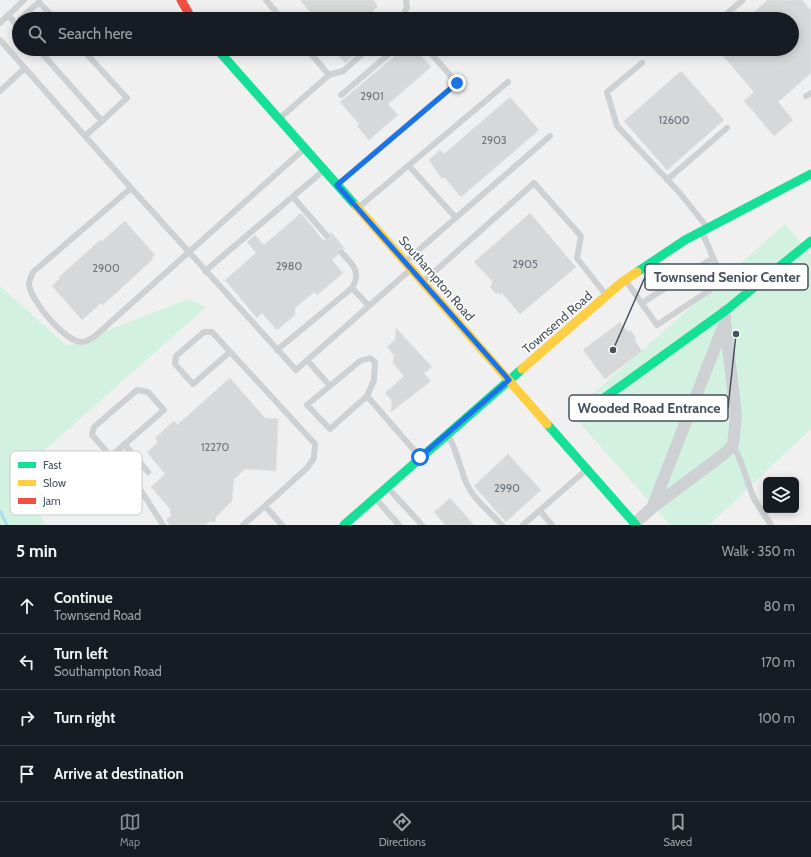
<!DOCTYPE html>
<html lang="en">
<head>
<meta charset="utf-8">
<style>
  :root { --surface:#171b24; --page:#20242c; --text:#f1f3f6; --muted:#9ea1a6; --line:#363941; --accent:#828990 }
  body { margin:0; font-family:Cabin,sans-serif; background:var(--page); color:var(--text) }
  .controls { position:absolute; right:12px; bottom:12px; display:grid; overflow:hidden; border-radius:6px; box-shadow:0 2px 10px #0003 }
  .controls button { width:36px; height:36px; display:grid; place-items:center; padding:0; border:0; border-bottom:1px solid var(--line); background:var(--surface); color:var(--text); font:20px sans-serif }
  .stop { position:absolute; width:12px; height:12px; margin:-9px; border:3px solid #1a73e8; border-radius:50%; background:#fff }
  .stop.end { background:#1a73e8; border-color:#fff; box-shadow:0 1px 4px #0008 }
  .list { margin:0; padding:0; list-style:none }
  h2 { display:flex; justify-content:space-between; align-items:center; height:52px; margin:0; padding:0 16px; font-size:17px }
  h2 small { font-size:13px; font-weight:400; color:var(--muted) }
  .list li { display:grid; grid-template-columns:26px 1fr auto; gap:12px; align-items:center; box-sizing:border-box; height:56px; padding:0 16px; border-top:1px solid var(--line) }
  .list b { display:block; font-size:15px; white-space:nowrap }
  .list p { margin:0; font-size:13px; white-space:nowrap; color:var(--muted) }
  .list em { font-size:13px; font-style:normal; color:var(--muted) }
  .icon { flex:none; width:22px; height:22px; fill:none; stroke:currentColor; stroke-width:2; stroke-linecap:round; stroke-linejoin:round }
  .map { position:relative; flex:none; width:811px; height:525px; overflow:hidden }
  .search { position:absolute; background:var(--surface); box-shadow:0 2px 10px #0003; left:12px; right:12px; top:12px; height:44px; display:flex; align-items:center; gap:10px; box-sizing:border-box; padding:0 14px; border-radius:22px; color:var(--muted); font-size:15px }
  .sheet { height:276px; background:var(--surface) }
  nav { display:flex; justify-content:space-around; align-items:center; box-sizing:border-box; height:56px; border-top:1px solid var(--line); background:var(--surface); font-size:11px; color:var(--muted) }
  nav a { display:grid; justify-items:center; gap:2px }
  nav .on { color:var(--accent) }
  .map>svg:first-child { display:block }
  .green { fill:#d3f1e0 }
  .lines { fill:none; stroke-linecap:round; stroke-linejoin:round }
  .stream { stroke:#a6def0; stroke-width:3 }
  .building { fill:#d7d8da; stroke:#e1e2e3 }
  .lane { stroke:#ced1d4; stroke-width:6 }
  .street { stroke:#ced1d4; stroke-width:12 }
  .fast { stroke:#16e098; stroke-width:9 }
  .slow { stroke:#ffcf43; stroke-width:9 }
  .jam { stroke:#f24e42; stroke-width:9 }
  .route { stroke:#1a73e8; stroke-width:5 }
  .labels { text-anchor:middle; dominant-baseline:central; stroke-width:3; stroke-linejoin:round; paint-order:stroke }
  .number-label { font-size:11px; fill:#6c747e }
  .street-label { font-size:13px; fill:#46515d; stroke:#fff }
  .key { fill:#fff; stroke:#c8cbce; stroke-width:1 }
  .key-label { font-size:11px; fill:#46515d }
  .leader { fill:none; stroke:#46515d; stroke-width:1.5 }
  .callout-dot { fill:#46515d; stroke:#fff; stroke-width:1.5 }
  .callout { fill:#fff; stroke:#46515d; stroke-width:1.5 }
  .callout-label { font-size:14px; text-anchor:middle; font-weight:bold; fill:#46515d }
</style>
</head>
<body>
<div class="map">
<svg width="811" height="525" viewBox="0 0 811 525">
  <rect width="100%" height="100%" fill="#f0f0f0"/>
  <!-- green -->
  <path class="green" d="M 785,224 L 811,255 L 811,429 L 709,525 L 670,525 L 571,413 Z
    M 0,286 L 67,346 L 188,299 L 206,307 L 20,472 L 45,525 L 0,525 Z"/>
  <g class="lines">
    <!-- stream -->
    <path class="stream" d="M 0,511 L 7,525"/>
  </g>
  <!-- building -->
  <path class="building" d="M 300,0 L 373,0 L 378,6 L 373,11 L 380,19 L 316,19 Z
    M 768,0 L 802,0 L 811,10 L 811,73 L 778,102 L 793,120 L 774,136 L 744,101 L 754,92 L 717,49 L 792,49 L 792,19 L 745,19 Z
    M 333,49 L 361,49 L 345,63 Z
    M 403,49 L 415,49 L 431,67 L 388,104 L 398,115 L 369,140 L 357,126 L 359,124 L 340,102 Z
    M 681,71 L 724,120 L 667,170 L 624,121 Z
    M 510,97 L 539,130 L 461,197 L 444,177 L 442,179 L 429,160 L 440,150 L 444,154 Z
    M 301,213 L 323,240 L 330,239 L 331,232 L 345,249 L 338,248 L 338,255 L 332,260 L 343,273 L 317,295 L 314,292 L 295,308 L 295,315 L 277,330 L 262,313 L 257,318 L 225,280 L 256,253 L 247,242 L 255,235 L 264,245 Z
    M 530,213 L 576,267 L 520,314 L 502,293 L 500,295 L 499,292 L 496,294 L 490,287 L 493,282 L 474,262 Z
    M 125,221 L 155,255 L 152,258 L 153,259 L 103,305 L 101,303 L 82,320 L 52,286 L 60,278 L 59,277 L 100,240 L 101,242 Z
    M 620,322 L 627,331 L 631,331 L 636,338 L 635,341 L 642,351 L 605,379 L 583,350 Z
    M 396,328 L 432,367 L 424,373 L 431,381 L 391,412 L 392,401 L 385,393 L 404,376 L 393,363 L 394,355 L 387,347 L 395,340 Z
    M 230,378 L 265,418 L 278,419 L 276,471 L 245,469 L 234,479 L 232,501 L 216,517 L 215,522 L 209,522 L 205,525 L 170,525 L 166,520 L 172,515 L 169,512 L 171,510 L 151,487 L 165,474 L 147,452 L 158,442 L 155,438 L 174,421 L 177,425 Z
    M 508,454 L 541,490 L 506,522 L 474,486 Z
    M 450,498 L 474,525 L 445,525 L 434,512 Z"/>
  <g class="lines">
    <!-- lane -->
    <path class="lane" d="M 266,0 L 282,19
      M 8,15 L 19,28
      M 20,19 L 39,2 L 55,19
      M 402,19 L 407,7 L 406,0
      M 720,19 L 743,0
      M 0,23 L 24,0
      M 0,40 L 131,188
      M 38,49 L 102,121 L 85,136
      M 82,49 L 127,98 L 102,121
      M 307,49 L 329,75
      M 642,63 L 607,92 L 617,126 L 679,192 L 707,227
      M 0,91 L 25,68
      M 341,95 L 395,49
      M 806,96 L 811,93
      M 280,118 L 329,75 L 343,71 L 368,49
      M 304,149 L 94,337 C 90,339 86,342 82,342 C 65,342 30,300 29,284 C 29,280 32,275 33,272 L 131,188 L 296,370 L 410,270
      M 409,166 L 456,218
      M 667,180 L 727,128
      M 338,184 L 457,83 L 427,49
      M 293,197 L 327,236
      M 359,207 L 508,82
      M 406,261 L 550,136
      M 205,271 L 323,171
      M 424,281 L 534,183 L 581,236 L 577,258 L 606,295
      M 626,281 L 657,325 L 719,284 L 722,278 L 702,232
      M 352,288 L 369,306
      M 642,303 L 713,258
      M 277,350 L 352,288 C 362,271 352,264 341,252
      M 230,352 L 193,384 L 175,364 L 176,356 L 204,332 L 212,332 L 315,444 L 314,458 L 307,468 L 265,506 L 282,525
      M 307,360 L 330,386
      M 367,396 L 330,429 L 307,405 L 360,361 L 370,358 L 375,362 L 374,380 L 367,396 L 420,457
      M 448,435 C 457,451 459,465 466,482 C 472,498 490,512 502,525
      M 124,444 L 148,472
      M 733,445 L 739,457 L 754,499 L 771,525
      M 111,456 L 164,410 L 148,392 L 137,390 L 94,427 L 92,435 L 140,489 L 163,525
      M 388,488 L 422,525
      M 376,499 L 399,525
      M 540,511 L 552,525
      M 243,525 L 265,506
      M 523,525 L 586,470"/>
    <!-- street -->
    <path class="street" d="M 653,507 L 724,454 L 733,445 L 736,415 L 725,322
      M 635,523 L 652,508 L 725,322 L 725,311"/>
    <!-- fast -->
    <path class="fast" d="M 217,49 L 356,206
      M 637,272 L 685,240 L 811,174
      M 589,409 L 725,311 L 811,241
      M 547,424 L 636,525
      M 344,525 L 522,369"/>
    <!-- slow -->
    <path class="slow" d="M 356,206 L 547,424
      M 522,369 L 622,282 L 637,272"/>
    <!-- jam -->
    <path class="jam" d="M 181,0 L 192,19"/>
  </g>
  <g class="lines">
    <!-- route -->
    <path class="route" d="M 420,457 L 509,380 L 337,185 L 457,83"/>
  </g>
  <g class="labels">
    <!-- number labels -->
    <g class="number-label">
      <text x="372" y="96">2901</text>
      <text x="674" y="120">12600</text>
      <text x="494" y="140">2903</text>
      <text x="525" y="264">2905</text>
      <text x="289" y="266">2980</text>
      <text x="106" y="268">2900</text>
      <text x="215" y="447">12270</text>
      <text x="507" y="488">2990</text>
    </g>
    <!-- street labels -->
    <g class="street-label">
      <text transform="translate(437 278) rotate(49)">Southampton Road</text>
      <text transform="translate(557 322) rotate(-41)">Townsend Road</text>
    </g>
  </g>
  <!-- legend -->
  <rect x="10" y="451" width="132" height="64" rx="6" class="key"/>
  <rect x="18" y="462" width="18" height="6" fill="#16e098"/>
  <rect x="18" y="480" width="18" height="6" fill="#ffcf43"/>
  <rect x="18" y="498" width="18" height="6" fill="#f24e42"/>
  <g class="key-label">
    <text x="43" y="469">Fast</text>
    <text x="43" y="487">Slow</text>
    <text x="43" y="505">Jam</text>
  </g>
  <!-- callouts -->
  <path class="leader" d="M613 350L645 277M736 334L728 408"/>
  <g class="callout-dot">
    <circle cx="613" cy="350" r="4"/>
    <circle cx="736" cy="334" r="4"/>
  </g>
  <g class="callout">
    <rect x="645" y="264" width="163" height="26" rx="4"/>
    <rect x="569" y="395" width="159" height="26" rx="4"/>
  </g>
  <g class="callout-label">
    <text x="727" y="282">Townsend Senior Center</text>
    <text x="649" y="413">Wooded Road Entrance</text>
  </g>
</svg>
<div class="controls">
<button><svg class="icon" aria-label="layers" viewBox="0 0 24 24"><path d="M12 4l9 5-9 5-9-5zM3 14l9 5 9-5"/></svg></button>
</div>
<div class="stop" style="left:420px;top:457px"></div>
<div class="stop end" style="left:457px;top:83px"></div>
<div class="search"><svg class="icon" aria-label="search" viewBox="0 0 24 24"><circle cx="10" cy="10" r="6"/><path d="M15 15l6 6"/></svg>Search here</div>
</div>
<section class="sheet">
<h2>5 min<small>Walk · 350 m</small></h2>
<ul class="list">
<li><svg class="icon" aria-label="ahead" viewBox="0 0 24 24"><path d="M12 20V5M6 11l6-6 6 6"/></svg><div><b>Continue</b><p>Townsend Road</p></div><em>80 m</em></li>
<li><svg class="icon" aria-label="left" viewBox="0 0 24 24"><path d="M17 20v-9H6M10 6l-5 5 5 5"/></svg><div><b>Turn left</b><p>Southampton Road</p></div><em>170 m</em></li>
<li><svg class="icon" aria-label="right" viewBox="0 0 24 24"><path d="M7 20v-9h11M14 6l5 5-5 5"/></svg><div><b>Turn right</b></div><em>100 m</em></li>
<li><svg class="icon" aria-label="arrive" viewBox="0 0 24 24"><path d="M6 21V4h12l-3 4 3 4H6"/></svg><div><b>Arrive at destination</b></div></li>
</ul>
</section>
<nav>
<a class="on"><svg class="icon" aria-label="map" viewBox="0 0 24 24"><path d="M3 6l6-2 6 2 6-2v14l-6 2-6-2-6 2zM9 4v14M15 6v14"/></svg>Map</a>
<a><svg class="icon" aria-label="directions" viewBox="0 0 24 24"><path d="M12 3l9 9-9 9-9-9zM9 14v-3h6M13 9l2 2-2 2"/></svg>Directions</a>
<a><svg class="icon" aria-label="saved" viewBox="0 0 24 24"><path d="M7 4h10v16l-5-4-5 4z"/></svg>Saved</a>
</nav>
</body>
</html>
